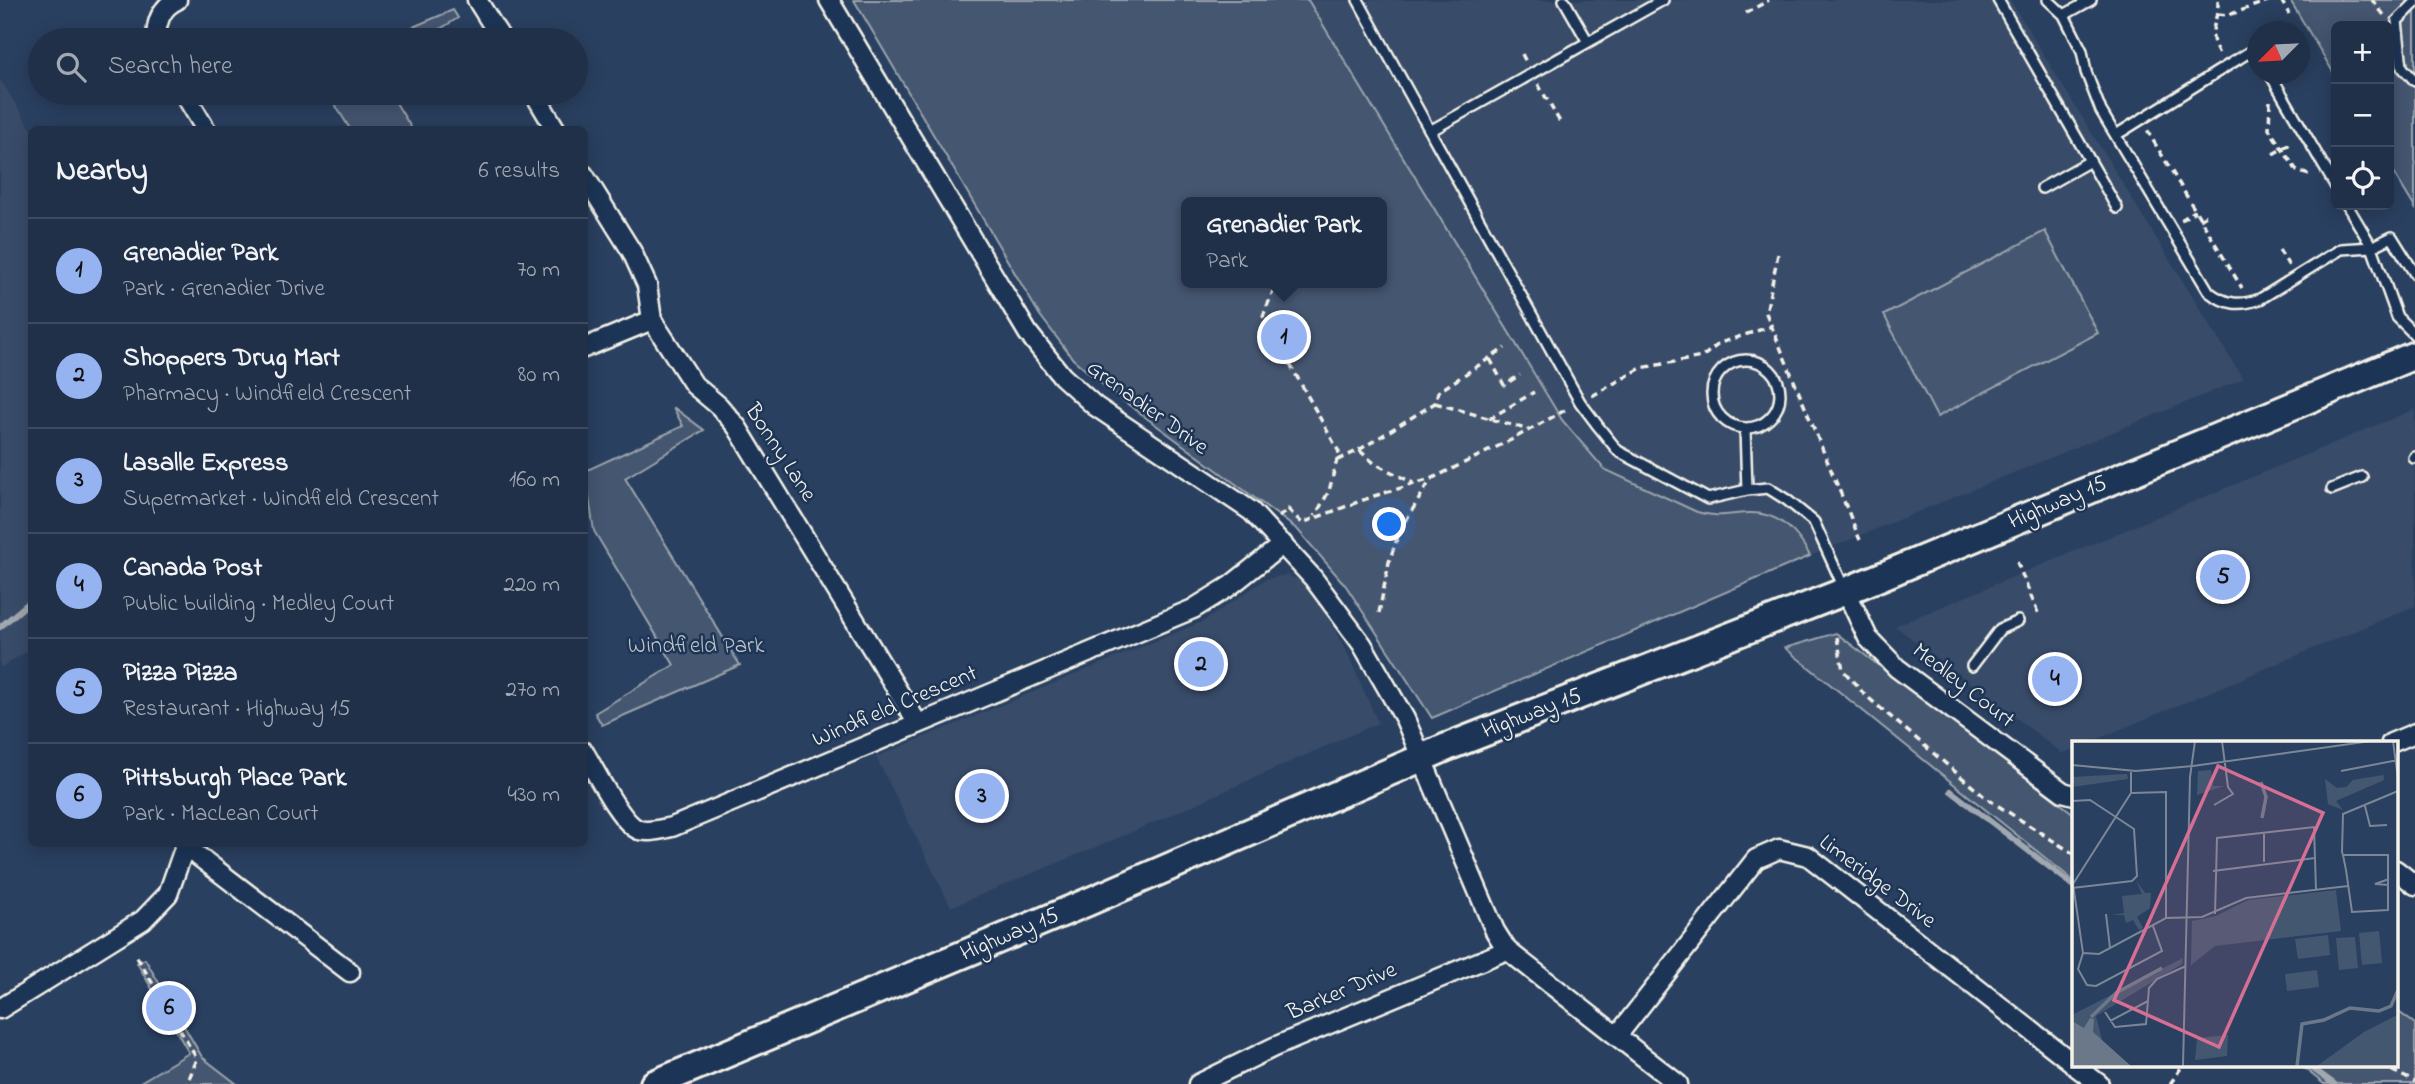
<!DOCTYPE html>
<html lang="en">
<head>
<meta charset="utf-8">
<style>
  :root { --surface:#203048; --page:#2d3c52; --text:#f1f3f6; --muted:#a2a9b4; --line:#3d4b60; --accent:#95b2f1 }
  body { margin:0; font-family:"Indie Flower",sans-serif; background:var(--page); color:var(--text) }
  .controls { position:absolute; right:21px; top:21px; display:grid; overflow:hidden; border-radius:10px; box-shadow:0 4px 18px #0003 }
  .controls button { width:63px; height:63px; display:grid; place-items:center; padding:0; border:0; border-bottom:2px solid var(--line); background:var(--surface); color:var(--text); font:35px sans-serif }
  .compass { position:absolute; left:2247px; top:21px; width:63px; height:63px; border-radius:50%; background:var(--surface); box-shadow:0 4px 18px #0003; rotate:246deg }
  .you { position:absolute; left:1390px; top:525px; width:24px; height:24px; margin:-18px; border:5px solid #fff; border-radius:50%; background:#1a73e8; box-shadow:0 0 0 10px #1a73e833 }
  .badge { display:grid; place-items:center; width:46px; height:46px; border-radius:50%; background:var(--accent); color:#111; font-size:23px; font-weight:700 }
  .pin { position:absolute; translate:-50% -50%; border:4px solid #fff; box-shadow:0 2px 7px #0006 }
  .popup { position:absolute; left:1181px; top:197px; width:206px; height:91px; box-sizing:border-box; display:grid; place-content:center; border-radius:10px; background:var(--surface); filter:drop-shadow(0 2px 5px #0005); font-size:23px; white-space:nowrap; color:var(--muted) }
  .popup b { font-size:26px; color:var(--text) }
  .popup::after { content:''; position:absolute; left:50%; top:100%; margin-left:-14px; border:14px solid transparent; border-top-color:var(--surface) }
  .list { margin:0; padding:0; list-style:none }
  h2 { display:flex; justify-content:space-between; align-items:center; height:91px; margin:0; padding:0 28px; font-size:30px }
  h2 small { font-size:23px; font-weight:400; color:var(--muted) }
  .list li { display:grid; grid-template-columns:46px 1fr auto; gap:21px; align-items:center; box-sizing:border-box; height:105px; padding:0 28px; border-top:2px solid var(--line) }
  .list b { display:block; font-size:26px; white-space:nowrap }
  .list p { margin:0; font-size:23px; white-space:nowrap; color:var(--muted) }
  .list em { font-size:23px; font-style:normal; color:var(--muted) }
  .icon { flex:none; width:38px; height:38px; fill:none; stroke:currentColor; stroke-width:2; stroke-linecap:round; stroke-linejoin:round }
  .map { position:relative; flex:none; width:2415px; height:1084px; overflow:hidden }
  .search { position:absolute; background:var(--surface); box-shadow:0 4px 18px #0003; left:28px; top:28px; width:560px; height:77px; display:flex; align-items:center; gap:18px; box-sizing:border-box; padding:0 24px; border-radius:38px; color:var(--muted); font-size:26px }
  .panel { position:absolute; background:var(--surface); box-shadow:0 4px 18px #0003; left:28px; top:126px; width:560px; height:721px; border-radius:10px }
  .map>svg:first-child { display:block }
  .built { fill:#374c69 }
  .green { fill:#445771; stroke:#9ca4ac; stroke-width:2; fill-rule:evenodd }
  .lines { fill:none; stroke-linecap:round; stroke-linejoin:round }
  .stream { stroke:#a1a8b0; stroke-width:6 }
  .service-casing { stroke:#f4f1e8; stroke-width:14 }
  .minor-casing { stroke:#f4f1e8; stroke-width:23 }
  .secondary-casing { stroke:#f4f1e8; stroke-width:32 }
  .path { stroke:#f4f1e8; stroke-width:3.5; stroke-dasharray:7 5; stroke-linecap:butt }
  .service { stroke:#1d3557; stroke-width:9 }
  .minor { stroke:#1d3557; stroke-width:18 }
  .secondary { stroke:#1d3557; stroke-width:26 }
  .labels { text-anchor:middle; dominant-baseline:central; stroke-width:5; stroke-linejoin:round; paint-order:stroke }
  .street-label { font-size:23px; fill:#f4f1e8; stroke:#1d3557 }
  .park-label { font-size:23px; fill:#bfc3c4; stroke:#1d3557 }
  .inset-river { fill:none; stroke:#6a788a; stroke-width:3.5 }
  .inset-road { fill:none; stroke:#7b8796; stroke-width:2 }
  .view { fill:#d66f93; fill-opacity:0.15; stroke:#d66f93; stroke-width:3.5 }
  .inset-edge { fill:none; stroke:#f4f1e8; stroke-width:3.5 }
</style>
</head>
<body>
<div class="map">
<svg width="2415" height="1084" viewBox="0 0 2415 1084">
  <rect width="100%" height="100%" fill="#2a4060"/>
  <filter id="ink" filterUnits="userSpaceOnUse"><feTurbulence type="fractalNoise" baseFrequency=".0143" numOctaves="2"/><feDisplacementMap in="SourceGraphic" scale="14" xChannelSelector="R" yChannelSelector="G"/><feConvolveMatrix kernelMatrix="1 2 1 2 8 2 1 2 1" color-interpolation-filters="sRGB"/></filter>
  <g filter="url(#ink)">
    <!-- built -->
    <path class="built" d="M 1308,0 L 2010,0 L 2243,379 L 1810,556 L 1798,534 L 1754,512 L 1713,517 L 1697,512 L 1604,469 L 1562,420 Z
      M 0,79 L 32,130 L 31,649 L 0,668 Z
      M 2415,409 L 2415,606 L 2088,743 L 2074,743 L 2074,749 L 2062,753 L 1895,626 Z
      M 1287,575 L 1302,581 L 1321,606 L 1347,652 L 1378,723 L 1137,830 L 951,907 L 876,757 L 1204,621 L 1266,579 Z"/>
    <!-- green -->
    <path class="green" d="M 854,0 L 1308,0 L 1562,420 L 1604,469 L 1697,512 C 1720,519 1730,513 1751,513 C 1780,513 1798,533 1810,556 L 1432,718 L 1346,586 L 1298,530 L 1110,391 L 1073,359 L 1039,314 ZM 1186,202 L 1382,202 L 1382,283 L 1186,283 Z
      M 2290,0 L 2415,0 L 2415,208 L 2389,165 L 2389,26 L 2336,26 L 2336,77 Z
      M 453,10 L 458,18 L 422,40 L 382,40 Z
      M 328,93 L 390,93 L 412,129 L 350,129 Z
      M 2045,231 L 2098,333 L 1937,417 L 1884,315 Z
      M 673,407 L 704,430 L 625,478 L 740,665 L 602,725 L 595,713 L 674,665 L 594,531 L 585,471 L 683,426 Z
      M 1836,633 L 2074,814 L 2074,881 L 1785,648 Z
      M 145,959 L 202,1057 L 237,1084 L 137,1084 L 189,1053 L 137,963 Z
      M 2396,1010 L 2415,1024 L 2415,1084 L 2324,1084 L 2300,1065 L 2396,1065 Z"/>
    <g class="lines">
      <!-- stream -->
      <path class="stream" d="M 0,627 L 32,600
        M 1951,791 L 2074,886
        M 2308,1065 L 2334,1084"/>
      <defs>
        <path id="service" d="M 1358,0 L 1430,131
          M 1564,0 L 1588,42
          M 1663,0 L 1430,131 L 1580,402 L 1598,426 L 1618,451 L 1708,499 L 1747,490 L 1768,488 L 1787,500 L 1814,522 L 1845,590
          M 1998,0 L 2117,208
          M 2048,0 L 2064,15 L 2091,0
          M 2415,3 L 2397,21 L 2402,67 L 2415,81
          M 2064,15 L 2082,51 L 2086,72 L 2101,111 L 2209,292 C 2226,305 2240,306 2260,299 L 2341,249 L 2372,247 L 2392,237 L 2415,274
          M 2270,74 L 2336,187
          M 2116,135 L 2251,51 L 2258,53
          M 2042,188 L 2090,161
          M 2347,205 L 2372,247 L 2397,317 L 2415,335
          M1712 394a34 34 0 1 1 68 0a34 34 0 1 1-68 0Z
          M 1745,428 L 1747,490
          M 2414,458 L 2415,457
          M 2332,489 L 2362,477
          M 1972,666 L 2000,629 L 2018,621"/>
        <path id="minor" d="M 477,0 L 502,40
          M 829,0 L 1028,333 L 1062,376 L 1095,406 L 1251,511 L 1313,578 L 1362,644 L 1405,719 L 1495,931 L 1507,950 L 1678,1084
          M 157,40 C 155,24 161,7 177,0
          M 184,93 L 206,130
          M 534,93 L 556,130
          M 584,175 L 632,252 L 647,285 L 652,320 L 694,385 L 719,406 L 737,427 L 918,724
          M 584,348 L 652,320
          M 1846,591 L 1868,638 L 1897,668 L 2063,792 L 2074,795
          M 2391,743 L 2415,733
          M 584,752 C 595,770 621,824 639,830 C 650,833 662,829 672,827 L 1193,609 L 1230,586 L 1283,544
          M 2396,870 L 2415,885
          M 0,1009 L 143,920 L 168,894 L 185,846 L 350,972
          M 1617,1036 L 1756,859 L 1779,849 L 1808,856 L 2074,1064
          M 2074,1065 L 2099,1084
          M 1198,1084 L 1274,1047 L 1507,950"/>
        <path id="secondary" d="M 654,1084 L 1088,902 L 1447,747 L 1846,591 L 2415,355"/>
      </defs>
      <!-- service casing -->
      <use href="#service" class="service-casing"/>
      <!-- minor casing -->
      <use href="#minor" class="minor-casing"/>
      <!-- secondary casing -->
      <use href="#secondary" class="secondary-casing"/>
      <!-- path -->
      <path class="path" d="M 2218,0 C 2219,23 2205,31 2219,54
        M 2281,0 L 2289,14
        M 2372,0 L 2384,15
        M 1746,13 L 1769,0
        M 2218,14 L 2229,15 L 2270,0
        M 1522,54 L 1526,62
        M 1538,84 L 1560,122
        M 2389,90 L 2395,79
        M 2270,101 L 2269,129 L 2297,171 L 2312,176
        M 2150,131 L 2148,132 L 2242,288
        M 2273,154 L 2290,144
        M 2200,219 L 2209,213
        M 2181,220 L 2195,211
        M 2279,250 L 2289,266
        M 1778,254 L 1766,313 L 1860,540
        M 1274,289 L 1263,316 L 1339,452 L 1329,491 L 1315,516
        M 1490,359 L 1504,385 L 1520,375
        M 1592,396 L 1641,368 L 1702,357 L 1720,343 L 1772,326
        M 1435,403 L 1529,430
        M 1489,419 L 1534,392
        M 1359,450 L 1435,403 L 1438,392 L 1505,348
        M 1338,460 L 1359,450 L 1374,463 L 1413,483
        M 1279,517 L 1288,509 L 1302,523 L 1374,496 L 1431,479 L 1511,440 L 1569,408
        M 2017,562 L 2038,613
        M 1379,613 L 1389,562 L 1400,530 L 1430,481
        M 1837,637 L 1843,670 L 1864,694 L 1986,798 L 2074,854
        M 137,957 L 197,1059 L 187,1084
        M 2381,1065 L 2415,1082
        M 2170,1084 L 2183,1065"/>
      <!-- service -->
      <use href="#service" class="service"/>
      <!-- minor -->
      <use href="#minor" class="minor"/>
      <!-- secondary -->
      <use href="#secondary" class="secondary"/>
    </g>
  </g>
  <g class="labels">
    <!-- street labels -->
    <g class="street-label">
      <text transform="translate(1147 408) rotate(36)">Grenadier Drive</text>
      <text transform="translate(780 453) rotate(57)">Bonny Lane</text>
      <text transform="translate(2058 503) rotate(-23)">Highway 15</text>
      <text transform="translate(1963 686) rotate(38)">Medley Court</text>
      <text transform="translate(895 707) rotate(-23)">Windfield Crescent</text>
      <text transform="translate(1532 714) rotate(-21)">Highway 15</text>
      <text transform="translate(1877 882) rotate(37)">Limeridge Drive</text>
      <text transform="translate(1010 935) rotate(-23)">Highway 15</text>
      <text transform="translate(1342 992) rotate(-23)">Barker Drive</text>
    </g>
    <!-- park labels -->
    <g class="park-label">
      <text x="696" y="646">Windfield Park</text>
    </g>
  </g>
  <!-- overview -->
  <g transform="translate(2072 741)">
    <rect width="326" height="326" fill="#2a4060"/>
    <path d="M 310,24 L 312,39 L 264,60 L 271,69 L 256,63 L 253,38 L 265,47 L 274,46 L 281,39 L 311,34 ZM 139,29 L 141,45 L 152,45 L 125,54 L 126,30 ZM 55,33 L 56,38 L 0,46 L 0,36 ZM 64,139 L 73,152 L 79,152 L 78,167 L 65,176 L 71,187 L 67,189 L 61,179 L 54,182 L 52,174 L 40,174 L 52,172 L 50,155 L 70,153 ZM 264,149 L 269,190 L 143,205 L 119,224 L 120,180 L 144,175 L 176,159 ZM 307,190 L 310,222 L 290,224 L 287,192 ZM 256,194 L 258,214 L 226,218 L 223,198 ZM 283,196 L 286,227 L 267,229 L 264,197 ZM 111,217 L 110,223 L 24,275 L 30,299 L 1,283 L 0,274 ZM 245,229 L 247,246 L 215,250 L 213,233 ZM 325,274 L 325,325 L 245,325 L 292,291 ZM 156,294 L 155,315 L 123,319 L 125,297 Z" fill="#445771"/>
    <path d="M 18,277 L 22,278 L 21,291 L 59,325 L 0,325 L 0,280 L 12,287 Z" fill="#6a788a"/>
    <path class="inset-river" d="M 189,41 L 194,56 L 190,77M 19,276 L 44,252 L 90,227M 225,325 L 230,283 L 252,279 L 278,267 L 307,270 L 319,265 L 326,249"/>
    <path class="inset-road" d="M 321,0 L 326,37M 0,24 L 64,30 L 121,25M 121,25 L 299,0M 269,30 L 326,19M 60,52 L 94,51 L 94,177M 0,60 L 18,59 L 62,88 L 65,135 L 60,140 L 0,147M 142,64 L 161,53 L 156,46 L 150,0M 293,65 L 298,85 L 315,84M 271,114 L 316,114 L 316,169 L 280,171 L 274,129 L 271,114 L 270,111 L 271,73 L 326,50M 192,121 L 192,93M 141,130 L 243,117M 317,138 L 303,143 L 317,144M 34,173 L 38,207M 143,173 L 145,97 L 242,86 L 244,149M 11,212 L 27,213 L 94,177 L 130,176 L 174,157 L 276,145M 11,212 L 1,143 L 59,52 L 59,31M 11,212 L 6,228 L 15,244 L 24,245 L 90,210 L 81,185M 33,271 L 43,286 L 74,283 L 77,247 L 85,238 L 114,225M 38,280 L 76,260M 111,325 L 118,36 L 123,0"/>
    <path class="view" d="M 146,25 L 251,72 L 147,306 L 42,259 Z"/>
    <rect width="326" height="326" class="inset-edge"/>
  </g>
</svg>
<div class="controls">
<button>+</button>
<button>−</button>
<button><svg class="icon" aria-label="locate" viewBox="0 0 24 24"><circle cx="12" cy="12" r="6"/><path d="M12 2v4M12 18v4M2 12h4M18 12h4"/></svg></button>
</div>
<svg class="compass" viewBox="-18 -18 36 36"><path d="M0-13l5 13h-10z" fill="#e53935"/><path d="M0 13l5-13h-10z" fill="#a2a9b4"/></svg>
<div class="you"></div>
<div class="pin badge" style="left:1284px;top:337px">1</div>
<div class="popup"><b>Grenadier Park</b>Park</div>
<div class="pin badge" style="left:1201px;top:664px">2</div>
<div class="pin badge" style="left:982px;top:796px">3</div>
<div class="pin badge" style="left:2055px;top:679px">4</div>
<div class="pin badge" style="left:2223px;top:577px">5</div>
<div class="pin badge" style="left:169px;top:1008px">6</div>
<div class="search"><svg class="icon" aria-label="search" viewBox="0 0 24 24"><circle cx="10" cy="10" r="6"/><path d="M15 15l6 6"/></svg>Search here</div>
<section class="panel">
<h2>Nearby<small>6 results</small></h2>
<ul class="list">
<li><span class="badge">1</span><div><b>Grenadier Park</b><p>Park · Grenadier Drive</p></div><em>70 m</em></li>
<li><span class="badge">2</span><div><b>Shoppers Drug Mart</b><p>Pharmacy · Windfield Crescent</p></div><em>80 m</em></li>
<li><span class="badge">3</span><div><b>Lasalle Express</b><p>Supermarket · Windfield Crescent</p></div><em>160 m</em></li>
<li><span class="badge">4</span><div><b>Canada Post</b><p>Public building · Medley Court</p></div><em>220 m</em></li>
<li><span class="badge">5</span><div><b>Pizza Pizza</b><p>Restaurant · Highway 15</p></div><em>270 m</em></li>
<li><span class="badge">6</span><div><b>Pittsburgh Place Park</b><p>Park · MacLean Court</p></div><em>430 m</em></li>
</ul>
</section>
</div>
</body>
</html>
